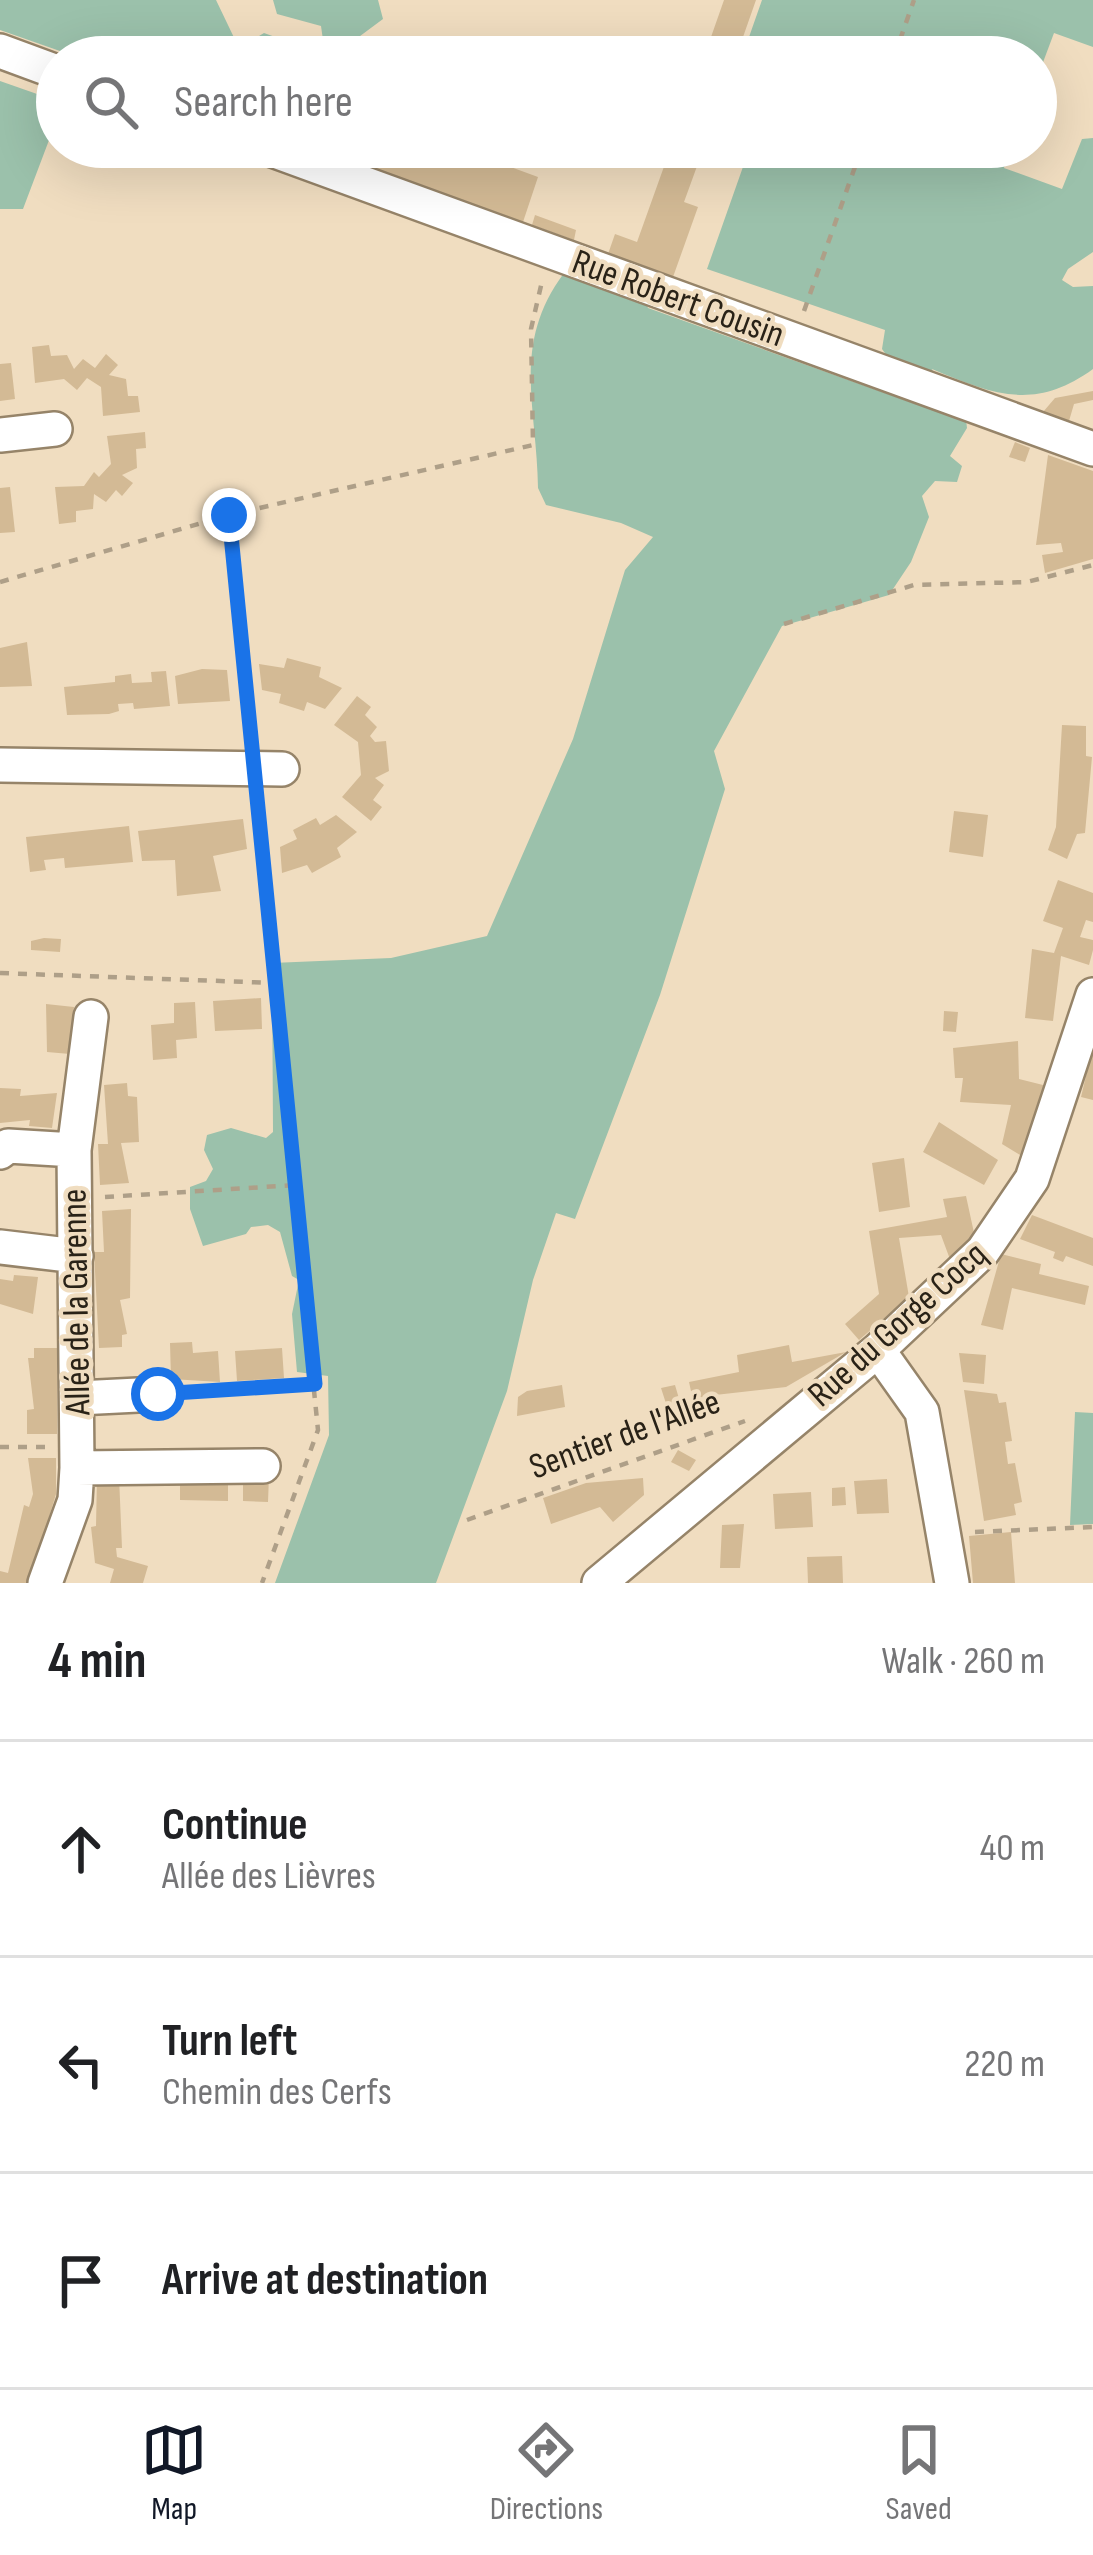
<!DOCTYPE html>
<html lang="en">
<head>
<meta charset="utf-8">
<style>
  :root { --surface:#fff; --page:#f6f6f6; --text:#202124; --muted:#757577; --line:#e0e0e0; --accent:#111827 }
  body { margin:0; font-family:"Sofia Sans Condensed",sans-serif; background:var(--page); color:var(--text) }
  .stop { position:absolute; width:36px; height:36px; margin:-27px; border:9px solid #1a73e8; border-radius:50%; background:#fff }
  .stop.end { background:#1a73e8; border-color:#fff; box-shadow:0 3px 12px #0008 }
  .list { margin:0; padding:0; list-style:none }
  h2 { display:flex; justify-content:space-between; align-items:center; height:156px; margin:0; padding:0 48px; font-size:51px }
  h2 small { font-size:39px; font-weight:400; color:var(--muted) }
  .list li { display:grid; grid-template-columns:78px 1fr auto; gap:36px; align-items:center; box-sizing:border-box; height:216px; padding:0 48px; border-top:3px solid var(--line) }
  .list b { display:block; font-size:45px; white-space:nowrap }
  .list p { margin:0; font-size:39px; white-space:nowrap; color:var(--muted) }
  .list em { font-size:39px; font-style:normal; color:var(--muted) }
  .icon { flex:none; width:66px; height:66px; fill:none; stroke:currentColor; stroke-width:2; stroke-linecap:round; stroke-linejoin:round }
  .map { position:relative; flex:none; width:1093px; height:1583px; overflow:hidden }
  .search { position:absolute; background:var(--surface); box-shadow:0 12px 48px #0002; left:36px; right:36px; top:36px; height:132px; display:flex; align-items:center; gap:30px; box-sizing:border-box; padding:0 42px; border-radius:66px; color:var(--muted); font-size:45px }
  .sheet { height:804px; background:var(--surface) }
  nav { display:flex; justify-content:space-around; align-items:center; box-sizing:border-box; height:168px; border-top:3px solid var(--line); background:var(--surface); font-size:33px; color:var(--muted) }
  nav a { display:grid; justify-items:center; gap:6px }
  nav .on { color:var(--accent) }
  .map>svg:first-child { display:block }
  .green { fill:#9bc1ab }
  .building { fill:#d3ba95 }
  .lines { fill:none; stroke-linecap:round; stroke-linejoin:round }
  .minor-casing { stroke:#968469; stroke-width:38 }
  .path { stroke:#ae9f88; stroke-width:4.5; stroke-dasharray:9 9; stroke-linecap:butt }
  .minor { stroke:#fff; stroke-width:33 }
  .route { stroke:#1a73e8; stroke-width:15 }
  .labels { text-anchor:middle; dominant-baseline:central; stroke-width:9; stroke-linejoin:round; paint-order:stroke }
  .street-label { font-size:36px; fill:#292217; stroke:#f0ddc0 }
</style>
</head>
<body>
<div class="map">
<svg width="1093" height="1583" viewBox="0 0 1093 1583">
  <rect width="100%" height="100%" fill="#f0ddc0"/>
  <!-- green -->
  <path class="green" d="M 0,0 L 216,0 L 239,48 L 264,33 L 306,48 L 323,40 L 321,26 L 277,14 L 273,0 L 378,0 L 383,19 L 352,42 L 349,57 L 77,57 L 0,30 Z
    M 762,0 L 1093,0 L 1093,47 L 1054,33 L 1036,81 L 1036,57 L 742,57 Z
    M 0,81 L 57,101 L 57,119 L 23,209 L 0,209 Z
    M 1093,138 L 1093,252 L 1068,269 L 1062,280 L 1073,287 L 1093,286 L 1093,369 C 1034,412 992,394 932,369 L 943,396 L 965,411 L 967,428 L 950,456 L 962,466 L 957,482 L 935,481 L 922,496 L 929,517 L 911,562 L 889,595 L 782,626 L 714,751 L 725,789 L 660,995 L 575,1219 L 556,1213 L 533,1280 L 507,1391 L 436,1583 L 275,1583 L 329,1435 L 328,1376 L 297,1372 L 292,1314 L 299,1280 L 292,1276 L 280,1232 L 268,1225 L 251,1227 L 246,1234 L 203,1246 L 190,1209 L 190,1187 L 206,1181 L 213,1169 L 204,1150 L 207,1135 L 231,1128 L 266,1138 L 273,1132 L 272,963 L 391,958 L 487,936 L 573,739 L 625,570 L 653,537 L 621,523 L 546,505 L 538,488 C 537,407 511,344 564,273 L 642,292 L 648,308 L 924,407 L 882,349 L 885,330 L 707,269 L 750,147 L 1011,147 L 1004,168 L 1062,189 L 1082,139 Z
    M 1075,1412 L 1093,1413 L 1093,1524 L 1070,1525 Z"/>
  <!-- building -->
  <path class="building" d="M 724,0 L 756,0 L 736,57 L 704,57 Z
    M 387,147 L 385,153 L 416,164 L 422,147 L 456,147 L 538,177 L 523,222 L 316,148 Z
    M 671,147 L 704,147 L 684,202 L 698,207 L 673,277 L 608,254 L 615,234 L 637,242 Z
    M 535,215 L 576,230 L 574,240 L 532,225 Z
    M 49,345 L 51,356 L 67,355 L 74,369 L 83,359 L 95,368 L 106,354 L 118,365 L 109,375 L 126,379 L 128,396 L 138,396 L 140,412 L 103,416 L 101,387 L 87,378 L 77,390 L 64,379 L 35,383 L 32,347 Z
    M 11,363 L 15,399 L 0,401 L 0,364 Z
    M 1093,391 L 1093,400 L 1074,404 L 1069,421 L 1043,412 L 1055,398 Z
    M 145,432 L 146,448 L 136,449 L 137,468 L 122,475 L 133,483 L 122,496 L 116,490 L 106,502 L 94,494 L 93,509 L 76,511 L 76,522 L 59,524 L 55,487 L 84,486 L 94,472 L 99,477 L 111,464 L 107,436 Z
    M 1015,442 L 1030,448 L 1025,462 L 1009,457 Z
    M 1048,455 L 1093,471 L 1093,559 L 1045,573 L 1042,555 L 1063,552 L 1061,543 L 1036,545 Z
    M 10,487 L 15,532 L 0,533 L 0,488 Z
    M 27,642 L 32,686 L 0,687 L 0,648 Z
    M 287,658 L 321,667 L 319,677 L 342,688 L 325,709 L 307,702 L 304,711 L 279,703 L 281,694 L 262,690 L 259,664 L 284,668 Z
    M 202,669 L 227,670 L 230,701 L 178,704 L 175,676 Z
    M 166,671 L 170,706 L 134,709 L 133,703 L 118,704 L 119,711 L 109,714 L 67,715 L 64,687 L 115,682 L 115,676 L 131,674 L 132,683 L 152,682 L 151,672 Z
    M 357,696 L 371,707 L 365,715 L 377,727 L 370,736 L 375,742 L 386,741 L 389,771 L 375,778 L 384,785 L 373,800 L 382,807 L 371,821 L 342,797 L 361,775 L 358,742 L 334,725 Z
    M 1062,725 L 1086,726 L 1086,756 L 1092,757 L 1085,833 L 1077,834 L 1067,859 L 1048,850 L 1056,827 Z
    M 954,811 L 988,815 L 983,857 L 949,852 Z
    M 336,815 L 357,832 L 337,848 L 341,857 L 312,873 L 307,865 L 282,873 L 280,847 L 297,839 L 293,830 L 316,818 L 320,825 Z
    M 243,819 L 247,849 L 213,856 L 221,891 L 177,896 L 175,860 L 142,861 L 138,831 Z
    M 129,826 L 133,862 L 65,868 L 64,858 L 44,860 L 46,870 L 30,872 L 26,837 Z
    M 1058,880 L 1093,893 L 1093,922 L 1086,920 L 1080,937 L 1093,940 L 1093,950 L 1089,965 L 1061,956 L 1053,1021 L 1025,1018 L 1032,949 L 1054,953 L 1063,928 L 1043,921 Z
    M 44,938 L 61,939 L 60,952 L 31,950 L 31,941 Z
    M 261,998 L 262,1029 L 215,1031 L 213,1001 Z
    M 195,1002 L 197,1038 L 176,1040 L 177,1058 L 153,1060 L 151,1025 L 174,1023 L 174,1003 Z
    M 46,1004 L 74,1007 L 70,1054 L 47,1052 Z
    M 944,1011 L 958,1012 L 956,1032 L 943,1031 Z
    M 1018,1041 L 1019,1079 L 1051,1087 L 1025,1158 L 1002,1144 L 1011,1105 L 960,1102 L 963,1078 L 955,1078 L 953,1048 Z
    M 1091,1055 L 1093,1056 L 1093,1100 L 1081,1097 Z
    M 127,1083 L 128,1096 L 137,1097 L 139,1142 L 121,1143 L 129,1183 L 100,1185 L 98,1144 L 108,1144 L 104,1085 Z
    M 0,1088 L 21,1089 L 20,1096 L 57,1093 L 52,1128 L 29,1126 L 30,1120 L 0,1123 Z
    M 939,1122 L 998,1160 L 984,1185 L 923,1152 Z
    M 904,1158 L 910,1207 L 879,1212 L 872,1163 Z
    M 966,1196 L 976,1242 L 951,1262 L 941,1235 L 899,1238 L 909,1297 L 859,1340 L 845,1324 L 879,1294 L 869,1231 L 947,1217 L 943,1199 Z
    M 131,1209 L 130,1298 L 120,1300 L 127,1334 L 122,1335 L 122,1347 L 99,1348 L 94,1252 L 104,1252 L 102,1211 Z
    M 1032,1215 L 1093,1238 L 1093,1266 L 1066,1256 L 1063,1262 L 1053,1258 L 1055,1252 L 1020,1239 Z
    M 1001,1254 L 1041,1264 L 1039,1274 L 1089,1286 L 1085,1305 L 1012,1288 L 1003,1330 L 981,1325 Z
    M 14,1275 L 38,1277 L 33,1314 L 0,1304 L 0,1279 L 13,1281 Z
    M 192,1342 L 193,1353 L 218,1351 L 220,1382 L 171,1379 L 170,1343 Z
    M 789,1345 L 792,1362 L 846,1352 L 786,1387 L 715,1395 L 718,1410 L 696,1414 L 689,1382 L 739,1372 L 737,1355 Z
    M 34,1348 L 57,1348 L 57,1434 L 27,1434 L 27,1410 L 34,1409 L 28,1358 L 34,1358 Z
    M 282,1348 L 284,1378 L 237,1381 L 235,1351 Z
    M 959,1353 L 986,1355 L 984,1384 L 963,1382 Z
    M 562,1385 L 565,1407 L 517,1416 L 518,1397 L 527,1391 Z
    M 675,1385 L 685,1419 L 672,1422 L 661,1388 Z
    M 964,1390 L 997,1394 L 999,1403 L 1006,1402 L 1012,1441 L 1005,1442 L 1008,1464 L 1015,1463 L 1022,1502 L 1014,1504 L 1016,1515 L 984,1521 Z
    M 678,1450 L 696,1460 L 689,1471 L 671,1462 Z
    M 28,1458 L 56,1458 L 56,1494 L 29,1583 L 0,1583 L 0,1571 L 8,1573 L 24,1505 L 29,1507 L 33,1494 Z
    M 97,1476 L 119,1476 L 122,1548 L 116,1548 L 117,1557 L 148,1566 L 143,1583 L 110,1583 L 114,1569 L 95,1563 L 91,1527 L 96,1526 Z
    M 269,1476 L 268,1502 L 243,1501 L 243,1477 Z
    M 180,1477 L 228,1477 L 228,1501 L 180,1500 Z
    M 643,1478 L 644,1495 L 613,1522 L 600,1507 L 551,1524 L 543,1498 L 586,1483 Z
    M 887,1479 L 889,1513 L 857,1514 L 854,1481 Z
    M 845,1487 L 846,1505 L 832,1506 L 832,1488 Z
    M 811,1492 L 813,1527 L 775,1529 L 773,1494 Z
    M 744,1524 L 740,1568 L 720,1568 L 722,1525 Z
    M 1011,1532 L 1015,1583 L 973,1583 L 969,1536 Z
    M 842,1556 L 843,1583 L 808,1583 L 807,1557 Z"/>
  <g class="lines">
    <defs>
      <path id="minor" d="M 0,51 L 57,72
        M 264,147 L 1093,449
        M 0,435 L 55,429
        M 0,765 L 282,769
        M 0,1152 L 8,1146 L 74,1150
        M 0,1247 L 76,1256
        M 878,1350 L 922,1412 L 952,1583
        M 78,1398 L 158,1394
        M 77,1468 L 263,1466
        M 45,1583 L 75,1500 L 77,1468 L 74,1150 L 91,1017
        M 599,1583 L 878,1350 L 983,1251 L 1032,1179 L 1093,995"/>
    </defs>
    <!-- minor casing -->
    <use href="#minor" class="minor-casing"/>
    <!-- path -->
    <path class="path" d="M 894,57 L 914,0
      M 804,311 L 862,147
      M 229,515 L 248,739
      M 0,582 L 229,515 L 533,445 L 531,329 L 543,277
      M 784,624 L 914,585 L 1027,582 L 1093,565
      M 254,798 L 318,1430 L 262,1583
      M 0,973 L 275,983
      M 105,1197 L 296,1185
      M 188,1392 L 314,1384
      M 0,1447 L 48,1447
      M 467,1520 L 745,1421
      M 975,1532 L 1093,1527"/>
    <!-- minor -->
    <use href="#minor" class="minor"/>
  </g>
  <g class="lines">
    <!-- route -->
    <path class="route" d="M 158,1394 L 315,1384 L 229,515"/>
  </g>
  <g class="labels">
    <!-- street labels -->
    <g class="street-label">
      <text transform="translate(678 299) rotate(20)">Rue Robert Cousin</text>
      <text transform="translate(77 1302) rotate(-91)">Allée de la Garenne</text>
      <text transform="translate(898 1325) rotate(-42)">Rue du Gorge Cocq</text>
      <text transform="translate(625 1435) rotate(-20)">Sentier de l'Allée</text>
    </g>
  </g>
</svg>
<div class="stop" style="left:158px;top:1394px"></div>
<div class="stop end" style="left:229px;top:515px"></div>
<div class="search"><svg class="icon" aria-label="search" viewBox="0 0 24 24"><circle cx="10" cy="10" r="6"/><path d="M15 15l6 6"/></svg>Search here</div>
</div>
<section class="sheet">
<h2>4 min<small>Walk · 260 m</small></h2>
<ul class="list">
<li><svg class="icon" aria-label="ahead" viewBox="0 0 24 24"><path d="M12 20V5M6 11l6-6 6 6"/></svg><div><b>Continue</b><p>Allée des Lièvres</p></div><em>40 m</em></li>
<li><svg class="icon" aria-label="left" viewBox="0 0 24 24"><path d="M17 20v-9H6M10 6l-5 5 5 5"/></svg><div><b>Turn left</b><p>Chemin des Cerfs</p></div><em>220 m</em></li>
<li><svg class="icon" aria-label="arrive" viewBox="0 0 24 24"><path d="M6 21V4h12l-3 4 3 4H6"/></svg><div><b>Arrive at destination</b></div></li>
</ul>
</section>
<nav>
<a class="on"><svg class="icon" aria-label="map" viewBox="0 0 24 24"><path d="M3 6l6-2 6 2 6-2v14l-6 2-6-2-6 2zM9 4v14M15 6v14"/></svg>Map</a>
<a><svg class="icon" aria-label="directions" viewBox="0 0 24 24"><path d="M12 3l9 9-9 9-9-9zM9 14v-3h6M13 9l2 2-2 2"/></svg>Directions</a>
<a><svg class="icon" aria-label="saved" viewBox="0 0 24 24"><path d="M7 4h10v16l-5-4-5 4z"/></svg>Saved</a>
</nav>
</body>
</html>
